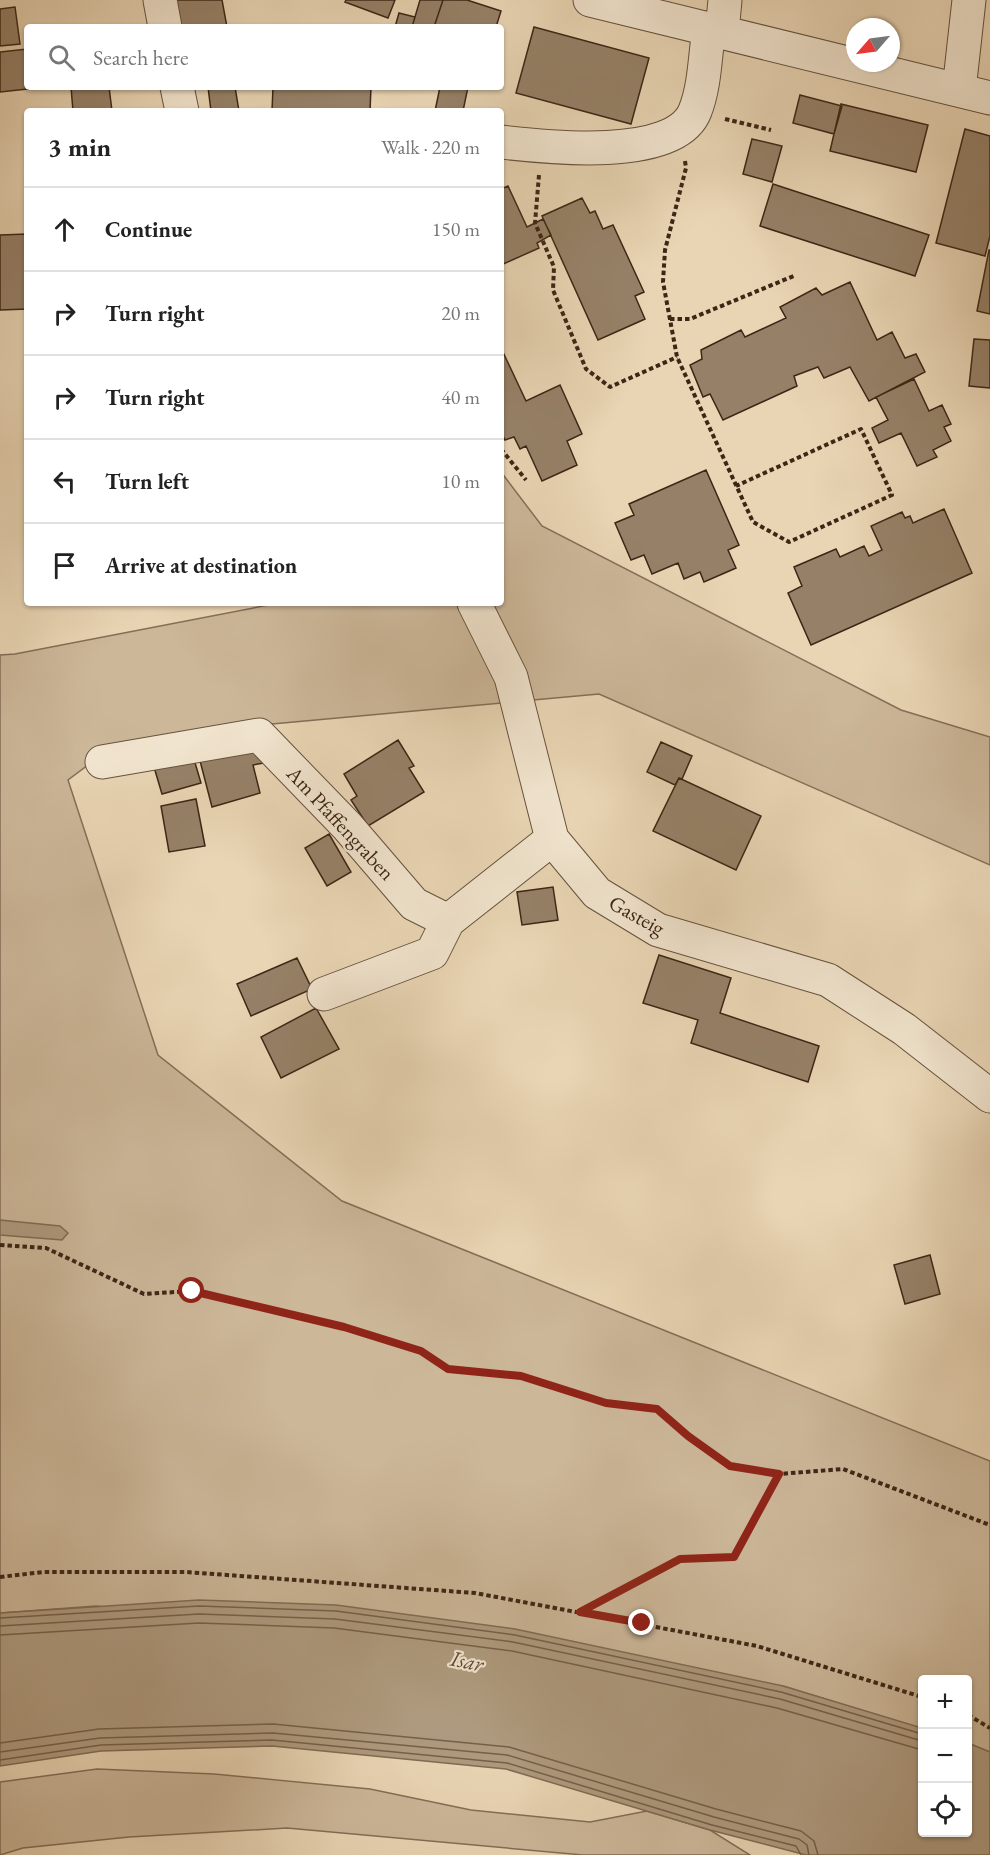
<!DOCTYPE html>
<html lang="en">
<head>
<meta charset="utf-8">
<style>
  :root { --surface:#fff; --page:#f6f6f6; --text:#222; --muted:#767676; --line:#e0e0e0 }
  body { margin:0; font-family:"EB Garamond",serif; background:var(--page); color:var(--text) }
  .controls { position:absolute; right:18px; bottom:18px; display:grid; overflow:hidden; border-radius:6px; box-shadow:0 2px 4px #0004 }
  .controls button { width:54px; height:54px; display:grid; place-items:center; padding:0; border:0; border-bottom:2px solid var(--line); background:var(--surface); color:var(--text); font:30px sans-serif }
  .compass { position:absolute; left:846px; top:18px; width:54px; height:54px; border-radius:50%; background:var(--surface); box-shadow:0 2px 4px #0004; rotate:242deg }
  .stop { position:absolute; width:18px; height:18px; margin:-14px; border:4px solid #8f2418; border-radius:50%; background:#fff }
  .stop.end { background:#8f2418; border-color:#fff; box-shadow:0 2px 6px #0008 }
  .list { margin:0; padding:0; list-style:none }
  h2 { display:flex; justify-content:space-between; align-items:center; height:78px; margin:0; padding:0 24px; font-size:26px }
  h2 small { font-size:20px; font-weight:400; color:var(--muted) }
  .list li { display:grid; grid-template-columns:39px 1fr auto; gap:18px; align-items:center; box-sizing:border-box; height:84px; padding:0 24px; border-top:2px solid var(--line) }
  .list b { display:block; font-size:22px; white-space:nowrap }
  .list em { font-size:20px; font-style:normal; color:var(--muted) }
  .icon { flex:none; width:33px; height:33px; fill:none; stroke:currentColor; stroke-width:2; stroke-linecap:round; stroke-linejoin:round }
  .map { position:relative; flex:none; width:990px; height:1855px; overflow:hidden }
  .search { position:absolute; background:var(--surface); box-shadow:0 2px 4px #0004; left:24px; top:24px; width:480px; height:66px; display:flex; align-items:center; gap:15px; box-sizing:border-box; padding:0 21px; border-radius:6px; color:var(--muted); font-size:22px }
  .panel { position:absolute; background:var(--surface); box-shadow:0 2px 4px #0004; left:24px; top:108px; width:480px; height:498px; border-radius:6px }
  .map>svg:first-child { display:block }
  .green { fill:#ccb799; stroke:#846e58; stroke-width:1.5 }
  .water { fill:#ae9a7e; stroke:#806c54; stroke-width:1.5 }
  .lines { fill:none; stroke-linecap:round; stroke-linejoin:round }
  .shore { stroke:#75604a; stroke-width:1.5 }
  .building { fill:#968168; stroke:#3c2616; stroke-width:1.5 }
  .minor-casing { stroke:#67523e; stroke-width:35 }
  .path { stroke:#3c2616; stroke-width:4; stroke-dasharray:4.5 3; stroke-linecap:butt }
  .minor { stroke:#f1e4ce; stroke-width:33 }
  .route { stroke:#8f2418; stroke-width:8 }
  .labels { text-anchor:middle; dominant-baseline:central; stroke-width:4.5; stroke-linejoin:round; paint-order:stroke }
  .street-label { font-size:21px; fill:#3c2616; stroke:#f1e4ce }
  .water-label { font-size:22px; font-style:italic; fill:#5e4935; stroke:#f1e4ce }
</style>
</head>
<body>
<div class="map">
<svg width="990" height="1855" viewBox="0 0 990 1855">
  <rect width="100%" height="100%" fill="#e9d5b4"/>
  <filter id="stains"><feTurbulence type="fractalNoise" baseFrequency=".00333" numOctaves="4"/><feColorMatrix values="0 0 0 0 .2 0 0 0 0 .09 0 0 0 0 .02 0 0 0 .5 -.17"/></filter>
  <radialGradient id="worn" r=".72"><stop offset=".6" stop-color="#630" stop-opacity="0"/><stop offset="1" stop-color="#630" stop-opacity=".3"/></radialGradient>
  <!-- green -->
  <path class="green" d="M 501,472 L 542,526 L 901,710 L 990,737 L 990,865 L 599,694 L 261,725 L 104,753 L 68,780 L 158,1055 L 342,1201 L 990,1461 L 990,1752 L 968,1743 L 968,1680 L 922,1680 L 922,1729 L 783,1686 L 96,1606 L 0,1613 L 0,655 L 15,654 L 279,603 L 501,603 Z
    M 97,1769 L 214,1774 L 370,1789 L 471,1810 L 590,1822 L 647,1811 L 710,1830 L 750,1855 L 583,1855 L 287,1828 L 129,1837 L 23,1848 L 0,1855 L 0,1782 Z"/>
  <!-- water -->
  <path class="water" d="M 0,1220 L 60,1226 L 68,1233 L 62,1240 L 0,1235 Z
    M 199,1600 L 336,1605 L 515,1629 L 783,1686 L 922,1728 L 922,1832 L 968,1832 L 968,1743 L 990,1752 L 990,1855 L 806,1855 L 710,1830 L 506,1769 L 272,1746 L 101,1751 L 0,1766 L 0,1613 Z"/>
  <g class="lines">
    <!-- shore -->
    <path class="shore" d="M 0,1618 L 199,1606 L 336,1611 L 515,1635 L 781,1692 L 922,1734
      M 0,1626 L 199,1614 L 335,1619 L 513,1642 L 780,1699 L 922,1741
      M 0,1635 L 199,1623 L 334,1628 L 512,1651 L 777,1708 L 922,1750
      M 0,1743 L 99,1729 L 273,1724 L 509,1747 L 716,1809 L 801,1831 L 814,1841 L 818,1855
      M 0,1752 L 100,1738 L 273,1733 L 507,1755 L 714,1817 L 799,1839 L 807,1845 L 809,1855
      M 0,1760 L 101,1745 L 272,1740 L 507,1763 L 712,1825 L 796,1846 L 801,1855"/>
  </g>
  <!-- building -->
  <path class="building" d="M 175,0 L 222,0 L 227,27 L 179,27 Z
    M 346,0 L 395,0 L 388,18 L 345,2 Z
    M 420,0 L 443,0 L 434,27 L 412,27 Z
    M 443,0 L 467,0 L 501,11 L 496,27 L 434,27 Z
    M 15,7 L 20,44 L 0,46 L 0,9 Z
    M 399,13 L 415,17 L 412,27 L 395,27 Z
    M 534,27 L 649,58 L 631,124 L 516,93 Z
    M 27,49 L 27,87 L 46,87 L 0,92 L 0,52 Z
    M 71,87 L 109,87 L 112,111 L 73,111 Z
    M 208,87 L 235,87 L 239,111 L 211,111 Z
    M 273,87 L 371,87 L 370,111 L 272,111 Z
    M 440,87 L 468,87 L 463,111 L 435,111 Z
    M 800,95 L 842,106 L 834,134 L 793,123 Z
    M 841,104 L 928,125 L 916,172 L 830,151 Z
    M 965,129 L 990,136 L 990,236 L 985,256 L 936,243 Z
    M 752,139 L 782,146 L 772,182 L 743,174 Z
    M 773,184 L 929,235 L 915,276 L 760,226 Z
    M 508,186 L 527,227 L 543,219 L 551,235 L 537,243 L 539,248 L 501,265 L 501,189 Z
    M 582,198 L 590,213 L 595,211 L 603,229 L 613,225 L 644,292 L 635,296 L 645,319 L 598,340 L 542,216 Z
    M 27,234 L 27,309 L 0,310 L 0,235 Z
    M 989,250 L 990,250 L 990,314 L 977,311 Z
    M 850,282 L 877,340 L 892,332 L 905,358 L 916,354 L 925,372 L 869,401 L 850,367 L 824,378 L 818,367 L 794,376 L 797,386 L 723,420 L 710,394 L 703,397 L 690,365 L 702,359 L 701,350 L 741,330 L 745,337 L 786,318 L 780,307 L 816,288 L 822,295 Z
    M 974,339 L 990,340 L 990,388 L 969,386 Z
    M 501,348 L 526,401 L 560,385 L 582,434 L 567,441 L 577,465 L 542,481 L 526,446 L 520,449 L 514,437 L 505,440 L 501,432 Z
    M 914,379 L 929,411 L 942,405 L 951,424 L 944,427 L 951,441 L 933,450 L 937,457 L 917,466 L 901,433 L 879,443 L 872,428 L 888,420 L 876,397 Z
    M 706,470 L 739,545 L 728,550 L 736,568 L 704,582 L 700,572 L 684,579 L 678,563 L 652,574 L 644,555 L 631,560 L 615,523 L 634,515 L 629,504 Z
    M 944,509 L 972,573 L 811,645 L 788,593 L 802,586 L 794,567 L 836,549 L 840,557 L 864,546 L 869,556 L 882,550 L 871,526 L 902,512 L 905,518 L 910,516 L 913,523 Z
    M 255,739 L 264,763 L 253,765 L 260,793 L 212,807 L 198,753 Z
    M 398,740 L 414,766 L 409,768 L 424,792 L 368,826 L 351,800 L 357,796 L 344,774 Z
    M 661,742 L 692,756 L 682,779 L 679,778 L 675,785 L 647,772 Z
    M 193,756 L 201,783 L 162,794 L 154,767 Z
    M 679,778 L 761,816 L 736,870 L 653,831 Z
    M 196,799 L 205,846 L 169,852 L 161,806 Z
    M 329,834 L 351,872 L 327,886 L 305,848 Z
    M 553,887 L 558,920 L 522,925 L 517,892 Z
    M 659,955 L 731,978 L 720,1013 L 819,1046 L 808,1082 L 691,1043 L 698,1020 L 643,1003 Z
    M 297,958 L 312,989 L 251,1016 L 237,984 Z
    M 316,1008 L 339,1049 L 281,1078 L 261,1037 Z
    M 930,1255 L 940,1294 L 905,1304 L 894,1265 Z"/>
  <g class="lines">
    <defs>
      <path id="minor" d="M 160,0 L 165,27
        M 590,0 L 990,98
        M 722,32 L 725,0
        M 177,87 L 182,111
        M 959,90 L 969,0
        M 501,142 C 545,147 675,162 695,111 C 705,86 705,55 709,29
        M 474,603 L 511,677 L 552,839 L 597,893 L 658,930 L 828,980 L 904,1029 L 990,1096
        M 102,762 L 259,735 L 347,826 L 414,904 L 448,921 L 552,839
        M 324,994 L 432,953 L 448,921"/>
    </defs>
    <!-- minor casing -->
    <use href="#minor" class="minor-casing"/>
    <!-- path -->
    <path class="path" d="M 725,119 L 771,130
      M 685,161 L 686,168 L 665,250 L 663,282 L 677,357 L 753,522 L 789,542 L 892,495 L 861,429 L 736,486
      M 539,175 L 535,223 L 554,267 L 553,290 L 586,369 L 610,387 L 677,357
      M 670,319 L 690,319 L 796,275
      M 501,449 L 526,480
      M 0,1245 L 46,1248 L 144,1294 L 192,1291 L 344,1327 L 421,1351 L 448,1369 L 521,1376 L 606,1403 L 657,1409 L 688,1436 L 730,1466 L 779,1474 L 843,1469 L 990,1525
      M 0,1577 L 43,1572 L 186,1572 L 475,1593 L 757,1646 L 922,1697
      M 581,1611 L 680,1559 L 734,1557 L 779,1474
      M 968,1715 L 990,1728"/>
    <!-- minor -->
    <use href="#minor" class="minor"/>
  </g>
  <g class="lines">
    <!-- route -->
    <path class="route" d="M 192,1291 L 344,1327 L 421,1351 L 448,1369 L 521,1376 L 606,1403 L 657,1409 L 688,1436 L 730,1466 L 779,1474 L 734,1557 L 680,1559 L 580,1612 L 642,1623"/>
  </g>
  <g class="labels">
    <!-- street labels -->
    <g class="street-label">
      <text transform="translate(341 823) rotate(47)">Am Pfaffengraben</text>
      <text transform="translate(637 915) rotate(29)">Gasteig</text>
    </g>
    <!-- water labels -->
    <g class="water-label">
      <text transform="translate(467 1661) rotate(11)">Isar</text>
    </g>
  </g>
  <rect width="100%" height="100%" filter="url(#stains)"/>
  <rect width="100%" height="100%" fill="url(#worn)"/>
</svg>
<div class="controls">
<button>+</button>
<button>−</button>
<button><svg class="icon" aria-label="locate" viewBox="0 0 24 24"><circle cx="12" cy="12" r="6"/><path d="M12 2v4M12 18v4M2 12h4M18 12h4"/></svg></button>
</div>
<svg class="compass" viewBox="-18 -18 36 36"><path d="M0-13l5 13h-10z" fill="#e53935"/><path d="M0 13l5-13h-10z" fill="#767676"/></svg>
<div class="stop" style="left:192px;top:1291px"></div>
<div class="stop end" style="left:642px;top:1623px"></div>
<div class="search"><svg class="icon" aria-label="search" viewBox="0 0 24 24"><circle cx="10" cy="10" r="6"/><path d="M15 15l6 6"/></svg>Search here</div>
<section class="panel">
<h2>3 min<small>Walk · 220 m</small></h2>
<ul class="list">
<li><svg class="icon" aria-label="ahead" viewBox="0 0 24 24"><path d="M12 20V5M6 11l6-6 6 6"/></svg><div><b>Continue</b></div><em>150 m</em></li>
<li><svg class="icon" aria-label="right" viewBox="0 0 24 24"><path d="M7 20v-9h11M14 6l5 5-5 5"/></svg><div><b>Turn right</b></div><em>20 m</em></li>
<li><svg class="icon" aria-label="right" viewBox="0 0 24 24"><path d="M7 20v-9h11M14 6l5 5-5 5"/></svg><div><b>Turn right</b></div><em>40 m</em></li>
<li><svg class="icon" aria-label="left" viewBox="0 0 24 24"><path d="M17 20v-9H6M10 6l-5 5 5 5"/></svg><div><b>Turn left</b></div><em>10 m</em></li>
<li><svg class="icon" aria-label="arrive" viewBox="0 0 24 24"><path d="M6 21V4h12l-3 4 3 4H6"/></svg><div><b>Arrive at destination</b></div></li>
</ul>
</section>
</div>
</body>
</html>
